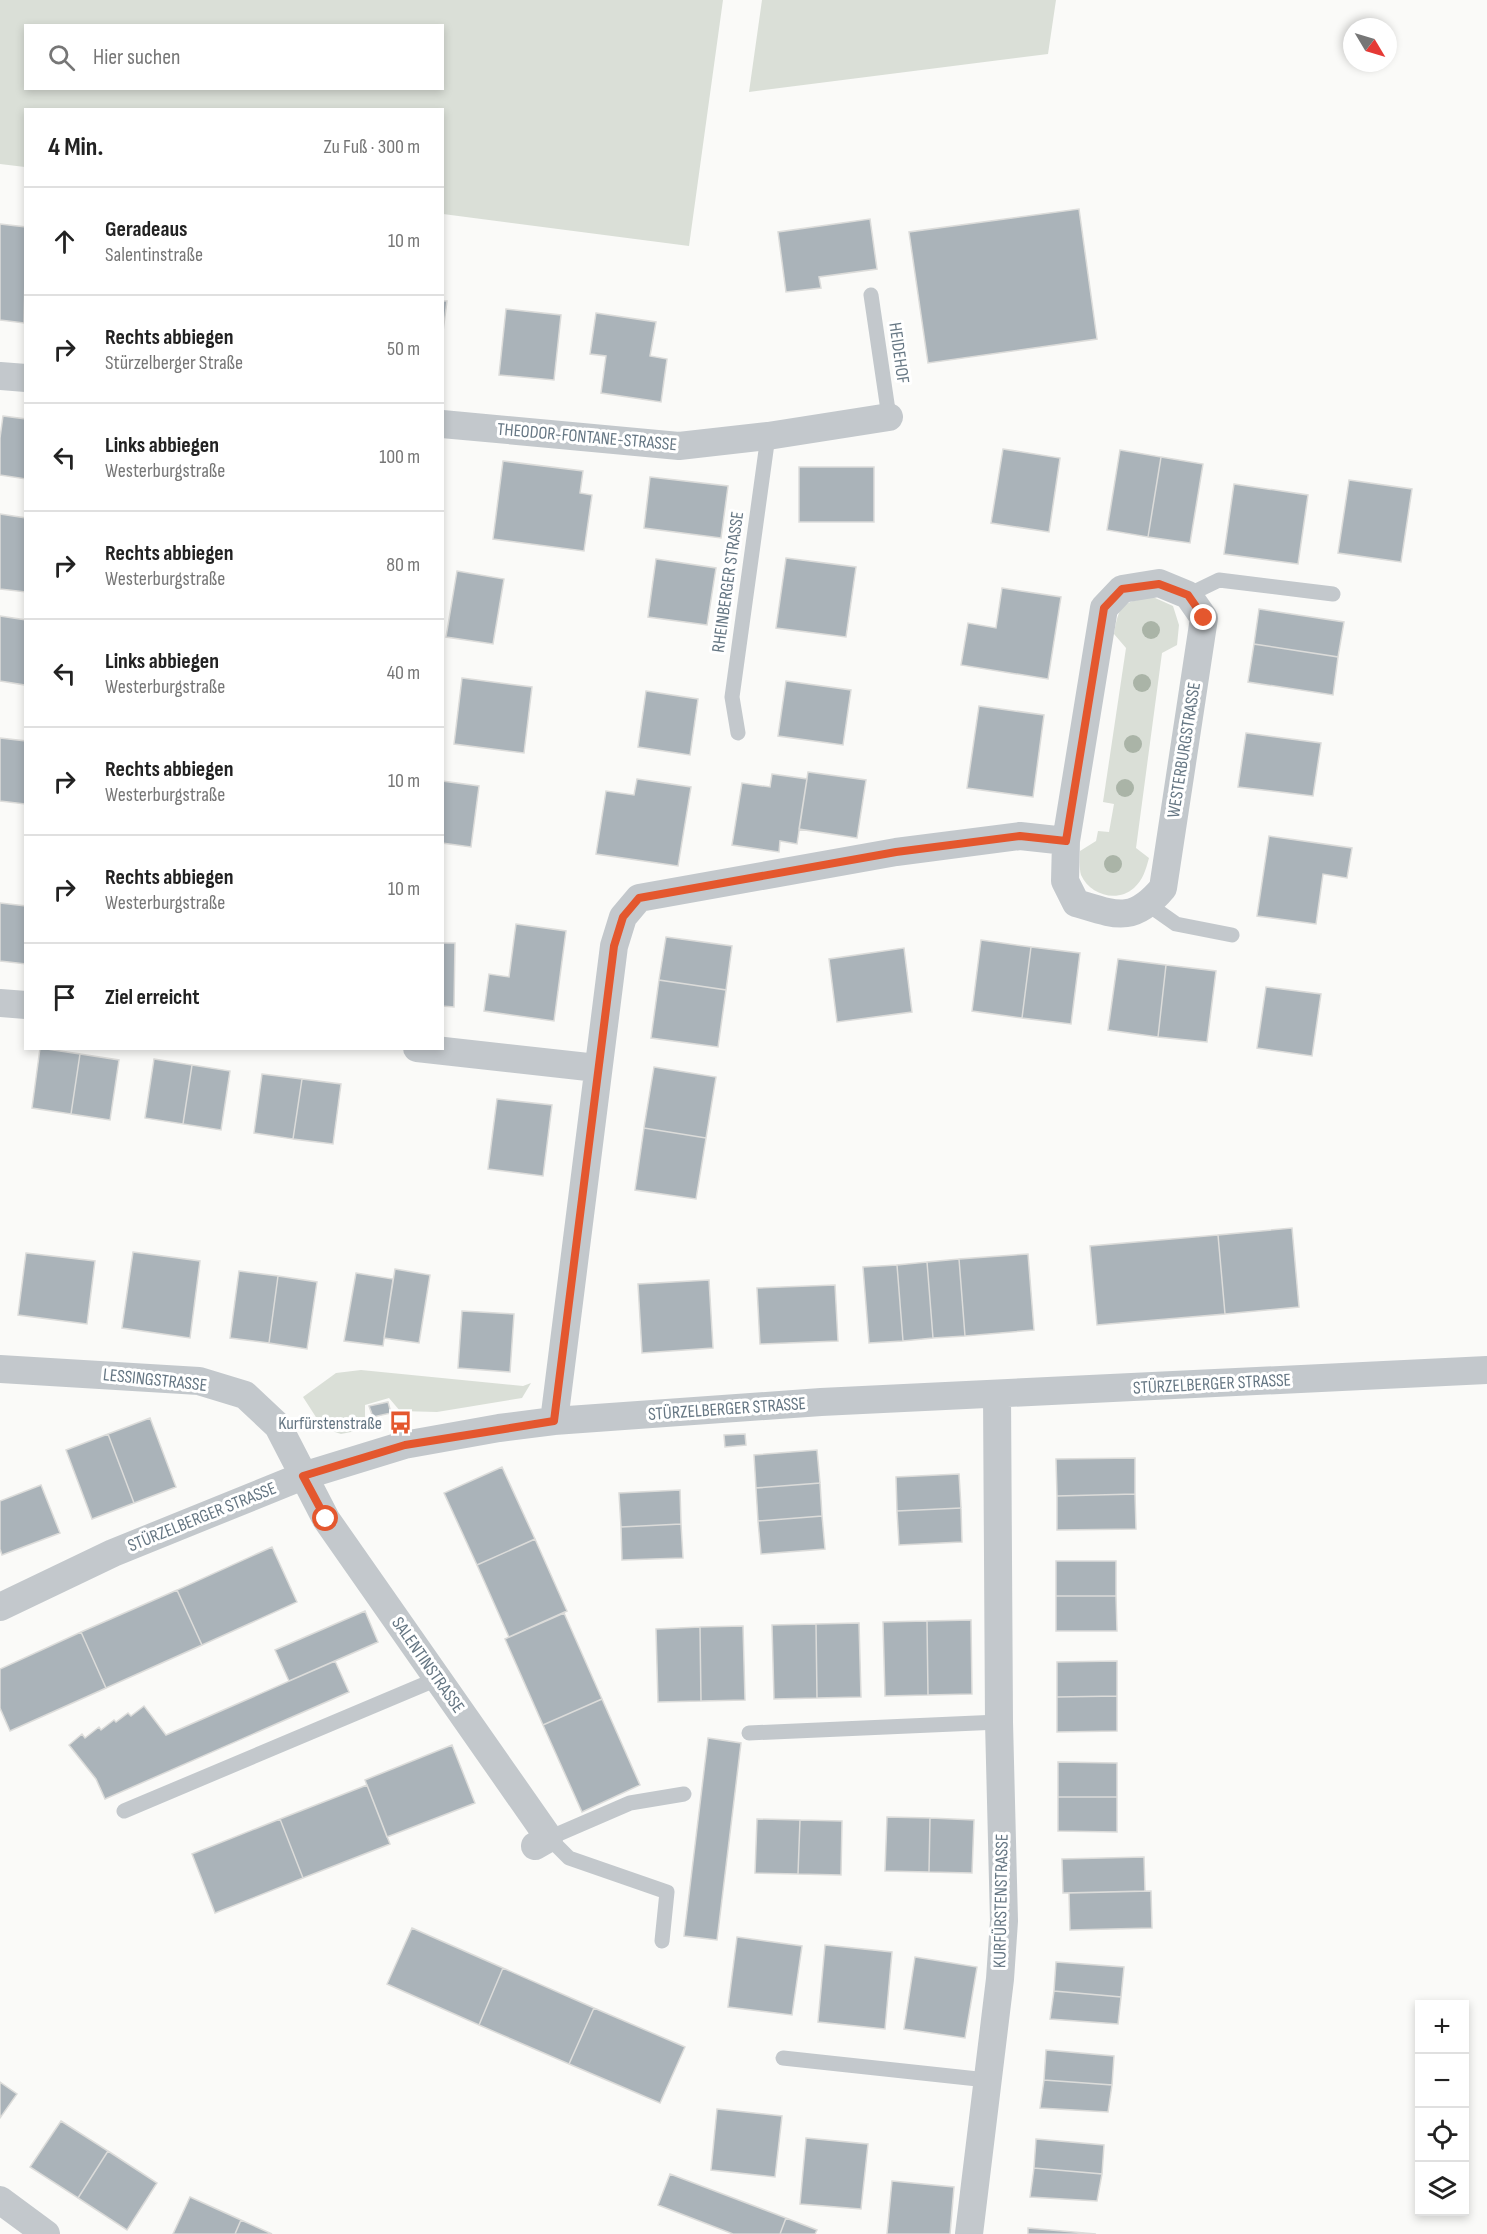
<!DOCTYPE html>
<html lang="de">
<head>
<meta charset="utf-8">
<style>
  :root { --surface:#fff; --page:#f2f2f2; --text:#222; --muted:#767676; --line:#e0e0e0 }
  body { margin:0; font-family:"Sofia Sans Condensed",sans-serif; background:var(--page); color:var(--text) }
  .controls { position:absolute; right:18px; bottom:18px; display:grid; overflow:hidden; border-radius:0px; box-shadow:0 3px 9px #0003 }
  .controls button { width:54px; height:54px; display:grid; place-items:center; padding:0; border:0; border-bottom:2px solid var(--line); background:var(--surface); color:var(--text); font:30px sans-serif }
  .compass { position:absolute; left:1343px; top:18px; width:54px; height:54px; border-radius:50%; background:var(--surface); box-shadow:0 3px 9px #0003; rotate:128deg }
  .stop { position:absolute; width:18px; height:18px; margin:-14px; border:4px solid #e4572e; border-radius:50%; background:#fff }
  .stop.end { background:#e4572e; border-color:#fff; box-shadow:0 2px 6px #0008 }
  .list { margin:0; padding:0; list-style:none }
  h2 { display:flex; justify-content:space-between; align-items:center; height:78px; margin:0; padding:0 24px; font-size:26px }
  h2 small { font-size:20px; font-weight:400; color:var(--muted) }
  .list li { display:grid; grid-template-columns:39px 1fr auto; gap:18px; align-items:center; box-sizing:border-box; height:108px; padding:0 24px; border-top:2px solid var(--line) }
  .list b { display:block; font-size:22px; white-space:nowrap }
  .list p { margin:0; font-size:20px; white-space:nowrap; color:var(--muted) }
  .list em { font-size:20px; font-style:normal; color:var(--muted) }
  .icon { flex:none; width:33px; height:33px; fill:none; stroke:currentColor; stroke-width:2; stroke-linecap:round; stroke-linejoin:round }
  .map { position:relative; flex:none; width:1487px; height:2234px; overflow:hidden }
  .search { position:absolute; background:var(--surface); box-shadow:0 3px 9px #0003; left:24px; top:24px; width:420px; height:66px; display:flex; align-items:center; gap:15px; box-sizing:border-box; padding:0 21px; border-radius:0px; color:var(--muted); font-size:22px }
  .panel { position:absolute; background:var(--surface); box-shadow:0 3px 9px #0003; left:24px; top:108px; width:420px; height:942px; border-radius:0px }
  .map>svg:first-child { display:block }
  .green { fill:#dadfd7; fill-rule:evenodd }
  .building { fill:#aab3b9; stroke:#dcdcda; stroke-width:1.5 }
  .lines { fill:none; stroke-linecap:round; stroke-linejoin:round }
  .lane { stroke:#c3c8cc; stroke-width:15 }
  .street { stroke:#c3c8cc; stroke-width:28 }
  .tree { fill:#aab4a7 }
  .route { stroke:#e4572e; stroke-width:8 }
  .labels { text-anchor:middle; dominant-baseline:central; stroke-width:6; stroke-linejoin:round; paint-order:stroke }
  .street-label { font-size:18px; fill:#657683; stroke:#fff }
  .poi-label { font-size:18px; fill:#657683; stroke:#fff; text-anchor:end }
</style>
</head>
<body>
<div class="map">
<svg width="1487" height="2234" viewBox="0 0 1487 2234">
  <rect width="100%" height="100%" fill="#fafaf8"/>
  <!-- green -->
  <path class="green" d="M 0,0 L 723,0 L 689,246 L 443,214 L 442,110 L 26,110 L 25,167 L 0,164 ZM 26,26 L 442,26 L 442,88 L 26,88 Z
    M 762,0 L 1056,0 L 1048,54 L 749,92 Z
    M 1153,597 L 1173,606 L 1179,625 L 1177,645 L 1162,653 L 1136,848 L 1149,858 C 1146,869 1143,880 1134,888 C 1117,903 1090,895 1081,875 C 1079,868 1080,858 1080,851 L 1096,841 L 1098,831 L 1109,832 L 1114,804 L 1103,802 L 1126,648 L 1114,634 C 1119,602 1124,602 1153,597 Z
    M 361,1370 L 523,1386 L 531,1383 L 522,1398 L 437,1412 L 400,1411 L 389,1398 L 365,1405 L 365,1419 L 361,1430 L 341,1434 L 323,1428 L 303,1397 L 336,1373 Z"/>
  <!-- building -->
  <path class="building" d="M 1079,209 L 1097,339 L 928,363 L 909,232 Z
    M 870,219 L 877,269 L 819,277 L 821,288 L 786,292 L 778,232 Z
    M 0,224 L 26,227 L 24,323 L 0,320 Z
    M 442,301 L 447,301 L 442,339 Z
    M 506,309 L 561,315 L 554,380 L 499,375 Z
    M 596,313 L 656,322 L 650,356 L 667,359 L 661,402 L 601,393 L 606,356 L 590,354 Z
    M 3,416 L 26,419 L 26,479 L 0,475 L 0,438 Z
    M 1003,449 L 1060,458 L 1049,532 L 991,523 Z
    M 1120,450 L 1161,457 L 1148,537 L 1107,530 Z
    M 1161,457 L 1203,464 L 1190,543 L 1148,537 Z
    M 503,461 L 583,471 L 580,493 L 592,495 L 584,551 L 493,539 Z
    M 799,467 L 874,467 L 874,522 L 799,522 Z
    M 650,477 L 728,486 L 721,538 L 644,528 Z
    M 1349,480 L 1412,489 L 1401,562 L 1338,553 Z
    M 1234,484 L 1308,495 L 1298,564 L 1224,554 Z
    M 0,514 L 26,518 L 26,592 L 0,589 Z
    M 786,558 L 856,567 L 846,637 L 776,628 Z
    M 656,559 L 716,568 L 707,625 L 648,617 Z
    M 457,571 L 504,579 L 493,644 L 446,637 Z
    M 1002,588 L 1061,597 L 1048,679 L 961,665 L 968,623 L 996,628 Z
    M 1259,609 L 1344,622 L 1338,657 L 1254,644 Z
    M 0,616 L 26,620 L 25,685 L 0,681 Z
    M 1254,644 L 1338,657 L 1333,695 L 1248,682 Z
    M 462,678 L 532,687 L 524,753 L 454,744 Z
    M 786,681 L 851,690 L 843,745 L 778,736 Z
    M 646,691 L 698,699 L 690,755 L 638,747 Z
    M 979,706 L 1044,715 L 1033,797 L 967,788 Z
    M 1246,733 L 1321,743 L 1313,796 L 1238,787 Z
    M 0,738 L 26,741 L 25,804 L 0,801 Z
    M 808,772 L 866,780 L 857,838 L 799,829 Z
    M 772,774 L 807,779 L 797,844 L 780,841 L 779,852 L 732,845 L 742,783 L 770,787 Z
    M 637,779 L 691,787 L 678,866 L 596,854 L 606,791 L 634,795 Z
    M 442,781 L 479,786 L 471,847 L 442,843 Z
    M 1269,836 L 1352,848 L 1347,878 L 1323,874 L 1316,924 L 1257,916 Z
    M 0,903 L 26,906 L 26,964 L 0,961 Z
    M 516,924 L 566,931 L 554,1021 L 484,1011 L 489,974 L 509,977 Z
    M 666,937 L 732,946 L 726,990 L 659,980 Z
    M 981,940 L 1031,947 L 1022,1018 L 972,1011 Z
    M 442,943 L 455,943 L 454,1007 L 442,1006 Z
    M 1031,947 L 1080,953 L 1071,1024 L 1022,1018 Z
    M 904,948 L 912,1012 L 837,1022 L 829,959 Z
    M 1118,959 L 1166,965 L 1158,1037 L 1108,1030 Z
    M 1166,965 L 1216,971 L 1207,1042 L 1158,1037 Z
    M 659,980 L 726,990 L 718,1047 L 651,1038 Z
    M 1266,987 L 1321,994 L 1312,1056 L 1257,1048 Z
    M 40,1048 L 80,1054 L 71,1114 L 32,1108 Z
    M 80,1054 L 119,1060 L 110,1120 L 71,1114 Z
    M 154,1059 L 192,1065 L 183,1124 L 145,1118 Z
    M 192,1065 L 230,1071 L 221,1130 L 183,1124 Z
    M 654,1067 L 716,1077 L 706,1138 L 644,1128 Z
    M 262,1074 L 302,1079 L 293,1139 L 254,1133 Z
    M 302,1079 L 341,1084 L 333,1144 L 293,1139 Z
    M 497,1099 L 552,1105 L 543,1176 L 488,1169 Z
    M 644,1128 L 706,1138 L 696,1199 L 635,1190 Z
    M 1292,1228 L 1299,1307 L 1225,1314 L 1218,1235 Z
    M 1218,1235 L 1225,1314 L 1097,1325 L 1090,1246 Z
    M 133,1252 L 200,1261 L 190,1338 L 122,1328 Z
    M 26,1253 L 95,1261 L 87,1324 L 18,1315 Z
    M 1028,1254 L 1034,1330 L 965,1336 L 959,1259 Z
    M 959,1259 L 965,1336 L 933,1338 L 927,1262 Z
    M 927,1262 L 933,1338 L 903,1341 L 897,1265 Z
    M 897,1265 L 903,1341 L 869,1343 L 863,1267 Z
    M 395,1269 L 430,1275 L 419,1343 L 384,1338 Z
    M 239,1271 L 278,1276 L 269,1343 L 230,1338 Z
    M 356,1273 L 393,1279 L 383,1346 L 344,1341 Z
    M 278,1276 L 317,1282 L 307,1349 L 269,1343 Z
    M 709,1280 L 713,1348 L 642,1353 L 638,1284 Z
    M 835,1285 L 838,1341 L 760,1344 L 757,1288 Z
    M 462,1311 L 514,1314 L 510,1372 L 458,1368 Z
    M 388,1402 L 391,1413 L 373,1417 L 369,1406 Z
    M 150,1418 L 176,1487 L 134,1503 L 108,1434 Z
    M 108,1434 L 134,1503 L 92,1519 L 66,1450 Z
    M 745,1434 L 746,1445 L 725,1447 L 724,1435 Z
    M 817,1450 L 820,1483 L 756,1488 L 754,1455 Z
    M 1135,1458 L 1135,1494 L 1057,1496 L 1056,1459 Z
    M 502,1467 L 535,1539 L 477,1565 L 444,1493 Z
    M 959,1474 L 961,1508 L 897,1511 L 896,1477 Z
    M 820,1483 L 822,1516 L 758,1521 L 756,1488 Z
    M 41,1485 L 60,1533 L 2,1555 L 0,1549 L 0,1501 Z
    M 680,1490 L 681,1524 L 621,1527 L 619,1493 Z
    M 1135,1494 L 1136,1529 L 1057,1530 L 1057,1496 Z
    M 961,1508 L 962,1542 L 899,1545 L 897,1511 Z
    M 822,1516 L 825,1549 L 761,1554 L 758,1521 Z
    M 681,1524 L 683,1558 L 622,1560 L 621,1527 Z
    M 535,1539 L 567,1611 L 509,1637 L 477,1565 Z
    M 272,1547 L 297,1602 L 202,1645 L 177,1590 Z
    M 1056,1561 L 1116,1561 L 1116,1596 L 1056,1596 Z
    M 177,1590 L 202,1645 L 106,1688 L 81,1632 Z
    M 1056,1596 L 1116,1596 L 1117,1631 L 1056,1631 Z
    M 365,1611 L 378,1642 L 289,1681 L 275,1650 Z
    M 564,1613 L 602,1699 L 543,1725 L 505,1639 Z
    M 971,1620 L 972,1694 L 928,1695 L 927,1621 Z
    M 927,1621 L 928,1695 L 885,1696 L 883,1622 Z
    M 859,1623 L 861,1697 L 817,1698 L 816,1624 Z
    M 816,1624 L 817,1698 L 774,1699 L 772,1625 Z
    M 743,1626 L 745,1700 L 701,1701 L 700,1627 Z
    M 700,1627 L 701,1701 L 658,1702 L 656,1629 Z
    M 81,1632 L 106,1688 L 10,1731 L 0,1708 L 0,1669 Z
    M 335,1661 L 349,1692 L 105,1799 L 96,1779 L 69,1745 L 82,1734 L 85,1738 L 99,1727 L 101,1730 L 114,1720 L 116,1722 L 128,1713 L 131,1716 L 144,1706 L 166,1735 Z
    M 1117,1661 L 1117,1696 L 1057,1697 L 1057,1662 Z
    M 1117,1696 L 1117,1731 L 1057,1732 L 1057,1697 Z
    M 602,1699 L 640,1785 L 582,1812 L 543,1725 Z
    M 708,1738 L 741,1743 L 717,1940 L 684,1936 Z
    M 452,1745 L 475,1803 L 387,1837 L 365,1780 Z
    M 1058,1762 L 1117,1763 L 1117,1797 L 1058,1797 Z
    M 367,1785 L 390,1844 L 303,1878 L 280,1819 Z
    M 1058,1797 L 1117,1797 L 1117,1832 L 1058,1831 Z
    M 887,1817 L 930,1818 L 929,1872 L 885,1871 Z
    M 930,1818 L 974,1820 L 972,1873 L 929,1872 Z
    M 280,1819 L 303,1878 L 215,1913 L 192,1854 Z
    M 757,1819 L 800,1820 L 798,1874 L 755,1873 Z
    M 800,1820 L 842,1821 L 841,1875 L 798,1874 Z
    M 1144,1857 L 1145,1891 L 1063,1893 L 1062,1859 Z
    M 1151,1891 L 1152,1928 L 1070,1930 L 1069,1893 Z
    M 412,1928 L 503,1968 L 479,2025 L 387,1984 Z
    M 737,1937 L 802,1946 L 792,2015 L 728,2007 Z
    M 825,1945 L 892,1952 L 885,2029 L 818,2022 Z
    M 915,1957 L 977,1967 L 965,2038 L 904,2029 Z
    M 1056,1962 L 1124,1967 L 1121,1997 L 1054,1991 Z
    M 503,1968 L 594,2008 L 569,2064 L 479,2025 Z
    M 1054,1991 L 1121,1997 L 1118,2024 L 1050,2019 Z
    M 594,2008 L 685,2047 L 660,2103 L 569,2064 Z
    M 1046,2050 L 1114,2056 L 1112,2085 L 1044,2080 Z
    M 1044,2080 L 1112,2085 L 1108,2112 L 1040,2108 Z
    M 0,2082 L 17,2094 L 0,2118 Z
    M 717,2109 L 782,2116 L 775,2177 L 711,2170 Z
    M 61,2121 L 108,2151 L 78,2198 L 30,2167 Z
    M 806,2138 L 868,2144 L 861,2209 L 800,2204 Z
    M 1036,2139 L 1104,2145 L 1102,2174 L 1034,2168 Z
    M 108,2151 L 157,2183 L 127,2230 L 78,2198 Z
    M 1034,2168 L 1102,2174 L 1097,2201 L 1030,2197 Z
    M 670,2174 L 786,2218 L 780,2234 L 733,2234 L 658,2205 Z
    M 892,2181 L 954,2187 L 950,2234 L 887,2234 Z
    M 190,2197 L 241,2220 L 235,2234 L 173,2234 Z
    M 786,2218 L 817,2230 L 815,2234 L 780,2234 Z
    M 241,2220 L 272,2234 L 235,2234 Z
    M 1028,2228 L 1096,2234 L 1028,2234 Z"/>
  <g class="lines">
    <!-- lane -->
    <path class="lane" d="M 871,295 L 889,417
      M 1188,595 L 1219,580 L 1333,594
      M 738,733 L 732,697 L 768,436
      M 1149,905 L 1176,924 L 1232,935
      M 749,1733 L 999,1722
      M 124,1811 L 437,1679
      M 662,1941 L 667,1892 L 569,1858 L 549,1838 L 630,1803 L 684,1794
      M 783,2058 L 987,2080"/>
    <!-- street -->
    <path class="street" d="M 0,376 L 26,378
      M 442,424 L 679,446 L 768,436 L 889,417
      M 1159,583 L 1188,595 L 1204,618 L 1163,888 C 1133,924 1116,915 1076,903 L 1065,881 L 1066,841 L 1104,608 L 1122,589 Z
      M 0,1003 L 26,1005
      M 417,1048 L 597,1068
      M 0,1369 L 199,1381 L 245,1395 L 278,1426 L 326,1519 L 549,1838 L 535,1846
      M 554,1421 L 614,946 L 623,917 L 639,898 L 896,852 L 1020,836 L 1066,841
      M 0,1607 L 113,1553 L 303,1476 L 404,1445 L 499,1428 L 554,1421 L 821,1402 L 1487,1370
      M 0,2200 L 46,2234
      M 969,2234 L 1000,1979 L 1004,1921 L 999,1722 L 997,1394"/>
  </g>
  <!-- trees -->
  <g class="tree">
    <circle cx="1151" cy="630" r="9"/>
    <circle cx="1142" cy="683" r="9"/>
    <circle cx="1133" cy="744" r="9"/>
    <circle cx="1125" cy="788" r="9"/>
    <circle cx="1113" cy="864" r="9"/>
  </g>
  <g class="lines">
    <!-- route -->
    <path class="route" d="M 326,1519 L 303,1476 L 405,1445 L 554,1421 L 614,946 L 623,917 L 639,898 L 896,852 L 1020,836 L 1066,841 L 1104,608 L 1122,589 L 1159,584 L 1188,595 L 1204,618"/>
  </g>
  <!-- icons -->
  <defs>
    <symbol id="bus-bare" viewBox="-9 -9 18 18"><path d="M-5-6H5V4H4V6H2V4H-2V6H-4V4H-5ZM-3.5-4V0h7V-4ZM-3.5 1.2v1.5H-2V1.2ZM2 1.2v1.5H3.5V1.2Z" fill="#e4572e" stroke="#fff" stroke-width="2.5" paint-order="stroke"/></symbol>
  </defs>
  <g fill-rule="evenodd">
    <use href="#bus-bare" x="384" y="1406" width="33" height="33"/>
  </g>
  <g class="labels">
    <!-- street labels -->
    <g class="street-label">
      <text transform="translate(899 353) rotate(82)">HEIDEHOF</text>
      <text transform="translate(587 437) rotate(5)">THEODOR-FONTANE-STRASSE</text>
      <text transform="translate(728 582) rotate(-82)">RHEINBERGER STRASSE</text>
      <text transform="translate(1184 750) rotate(-81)">WESTERBURGSTRASSE</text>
      <text transform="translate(155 1380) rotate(6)">LESSINGSTRASSE</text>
      <text transform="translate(1212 1384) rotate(-3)">STÜRZELBERGER STRASSE</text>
      <text transform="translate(727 1409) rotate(-4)">STÜRZELBERGER STRASSE</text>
      <text transform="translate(202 1517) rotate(-22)">STÜRZELBERGER STRASSE</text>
      <text transform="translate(428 1665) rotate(55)">SALENTINSTRASSE</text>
      <text transform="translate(1001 1901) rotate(-89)">KURFÜRSTENSTRASSE</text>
    </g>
    <!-- poi labels -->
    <g class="poi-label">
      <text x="382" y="1423">Kurfürstenstraße</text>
    </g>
  </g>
</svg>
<div class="controls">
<button>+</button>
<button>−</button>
<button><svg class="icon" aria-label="locate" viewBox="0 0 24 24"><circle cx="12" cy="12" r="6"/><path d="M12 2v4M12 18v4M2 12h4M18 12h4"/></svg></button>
<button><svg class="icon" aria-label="layers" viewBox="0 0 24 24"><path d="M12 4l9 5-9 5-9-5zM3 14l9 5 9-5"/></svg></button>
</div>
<svg class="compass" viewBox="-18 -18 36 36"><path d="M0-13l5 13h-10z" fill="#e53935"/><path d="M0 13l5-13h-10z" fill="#767676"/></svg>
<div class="stop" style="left:326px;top:1519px"></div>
<div class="stop end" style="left:1204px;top:618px"></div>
<div class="search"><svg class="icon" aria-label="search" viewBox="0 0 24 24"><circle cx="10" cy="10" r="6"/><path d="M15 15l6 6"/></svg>Hier suchen</div>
<section class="panel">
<h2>4 Min.<small>Zu Fuß · 300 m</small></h2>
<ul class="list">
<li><svg class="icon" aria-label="ahead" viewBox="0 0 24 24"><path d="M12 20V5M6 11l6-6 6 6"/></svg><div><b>Geradeaus</b><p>Salentinstraße</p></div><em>10 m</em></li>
<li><svg class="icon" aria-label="right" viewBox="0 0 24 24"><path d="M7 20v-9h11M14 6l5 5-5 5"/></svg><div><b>Rechts abbiegen</b><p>Stürzelberger Straße</p></div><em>50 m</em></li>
<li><svg class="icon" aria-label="left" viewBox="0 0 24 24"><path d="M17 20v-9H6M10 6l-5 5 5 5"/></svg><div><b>Links abbiegen</b><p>Westerburgstraße</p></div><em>100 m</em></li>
<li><svg class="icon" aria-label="right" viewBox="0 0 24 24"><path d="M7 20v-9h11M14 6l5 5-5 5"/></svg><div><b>Rechts abbiegen</b><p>Westerburgstraße</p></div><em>80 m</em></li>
<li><svg class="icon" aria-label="left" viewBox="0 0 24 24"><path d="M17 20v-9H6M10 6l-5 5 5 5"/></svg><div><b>Links abbiegen</b><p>Westerburgstraße</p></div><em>40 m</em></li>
<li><svg class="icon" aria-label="right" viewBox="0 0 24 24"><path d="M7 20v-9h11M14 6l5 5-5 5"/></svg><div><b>Rechts abbiegen</b><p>Westerburgstraße</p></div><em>10 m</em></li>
<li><svg class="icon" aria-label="right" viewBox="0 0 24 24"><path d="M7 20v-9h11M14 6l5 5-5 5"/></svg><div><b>Rechts abbiegen</b><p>Westerburgstraße</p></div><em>10 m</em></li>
<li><svg class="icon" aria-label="arrive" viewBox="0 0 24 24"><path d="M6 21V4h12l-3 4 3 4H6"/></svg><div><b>Ziel erreicht</b></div></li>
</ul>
</section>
</div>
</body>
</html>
